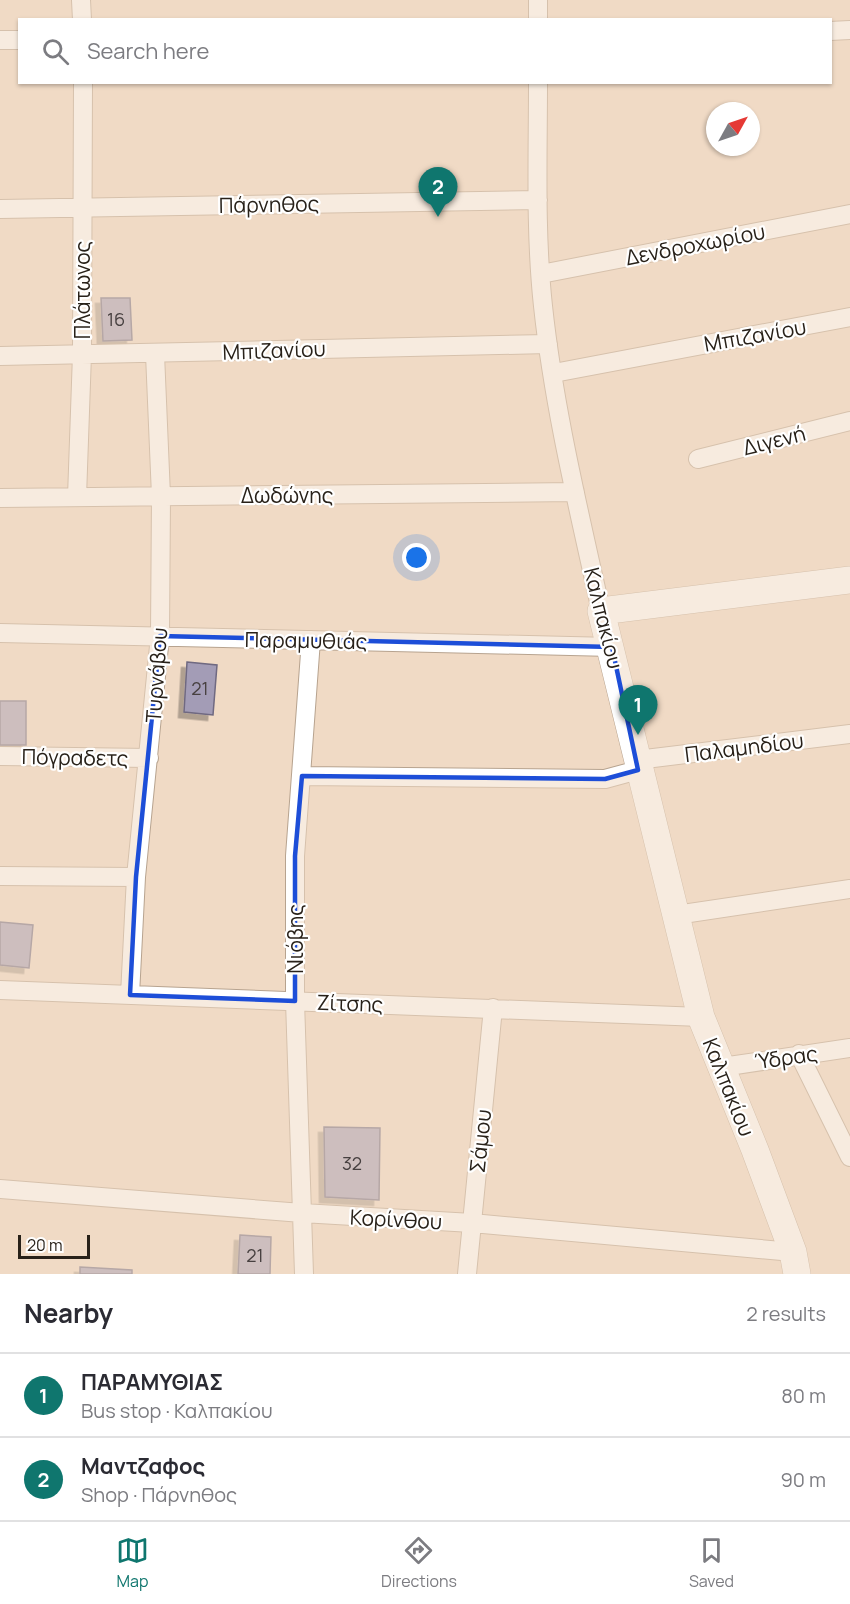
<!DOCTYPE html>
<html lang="en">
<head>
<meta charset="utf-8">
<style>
  :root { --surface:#fff; --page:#f2f2f3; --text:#2b2b33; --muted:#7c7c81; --line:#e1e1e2; --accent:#0f766e }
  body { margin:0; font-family:Manrope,sans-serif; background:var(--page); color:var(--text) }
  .compass { position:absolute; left:706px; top:102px; width:54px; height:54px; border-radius:50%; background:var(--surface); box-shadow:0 2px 4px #0004; rotate:50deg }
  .scale { position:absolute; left:18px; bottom:15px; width:72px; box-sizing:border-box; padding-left:6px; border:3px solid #282119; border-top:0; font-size:16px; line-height:21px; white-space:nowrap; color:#282119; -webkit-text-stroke:4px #fff; paint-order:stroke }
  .you { position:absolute; left:417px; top:558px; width:21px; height:21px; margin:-15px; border:4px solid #fff; border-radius:50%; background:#1a73e8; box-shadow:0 0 0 9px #1a73e833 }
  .badge { display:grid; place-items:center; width:39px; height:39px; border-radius:50%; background:var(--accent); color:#fff; font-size:20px; font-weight:700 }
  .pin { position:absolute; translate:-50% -50px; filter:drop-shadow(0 2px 3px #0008) }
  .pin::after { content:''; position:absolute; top:32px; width:21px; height:18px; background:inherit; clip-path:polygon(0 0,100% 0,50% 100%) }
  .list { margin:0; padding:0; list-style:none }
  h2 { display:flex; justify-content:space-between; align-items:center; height:78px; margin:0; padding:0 24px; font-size:26px }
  h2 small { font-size:20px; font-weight:400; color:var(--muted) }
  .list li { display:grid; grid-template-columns:39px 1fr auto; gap:18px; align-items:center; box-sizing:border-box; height:84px; padding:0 24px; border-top:2px solid var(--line) }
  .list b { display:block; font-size:22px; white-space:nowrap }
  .list p { margin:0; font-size:20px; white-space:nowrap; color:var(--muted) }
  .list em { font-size:20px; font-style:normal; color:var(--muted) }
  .icon { flex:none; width:33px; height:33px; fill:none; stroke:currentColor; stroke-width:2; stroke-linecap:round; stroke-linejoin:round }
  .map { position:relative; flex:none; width:850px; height:1274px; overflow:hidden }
  .search { position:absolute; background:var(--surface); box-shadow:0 2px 4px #0004; left:18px; right:18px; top:18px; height:66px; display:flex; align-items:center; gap:15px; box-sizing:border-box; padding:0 21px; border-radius:0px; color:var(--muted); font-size:22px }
  .sheet { height:246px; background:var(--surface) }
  nav { display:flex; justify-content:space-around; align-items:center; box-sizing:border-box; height:84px; border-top:2px solid var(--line); background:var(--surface); font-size:16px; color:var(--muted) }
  nav a { display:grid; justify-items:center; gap:3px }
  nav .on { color:var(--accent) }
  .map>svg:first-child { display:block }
  .building { fill:#a39cb6; stroke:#6f6981; stroke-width:1.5; filter:url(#shadow) }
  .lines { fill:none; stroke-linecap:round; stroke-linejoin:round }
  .street-casing { stroke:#b7a38f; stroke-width:20 }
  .secondary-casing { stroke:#b7a38f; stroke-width:28 }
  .street { stroke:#fff; stroke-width:18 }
  .secondary { stroke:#fff; stroke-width:27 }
  .marked { fill:none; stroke:#1d4ed8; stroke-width:4.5; stroke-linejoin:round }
  .labels { text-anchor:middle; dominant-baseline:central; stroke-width:4.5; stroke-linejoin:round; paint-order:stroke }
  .number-label { font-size:18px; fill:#474040 }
  .street-label { font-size:21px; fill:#282119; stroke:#fff }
</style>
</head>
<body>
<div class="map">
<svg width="850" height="1274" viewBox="0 0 850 1274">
  <defs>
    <filter id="shadow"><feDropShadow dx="-5.5" dy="5.5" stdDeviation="0" flood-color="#0004"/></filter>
  </defs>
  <rect width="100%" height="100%" fill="#f0dac5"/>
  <!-- building -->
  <path class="building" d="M 101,298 L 130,298 L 132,340 L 103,341 Z
    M 187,662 L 217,665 L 213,715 L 184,712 Z
    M 0,701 L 26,701 L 26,745 L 0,745 Z
    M 0,922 L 33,925 L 29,968 L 0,965 Z
    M 324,1127 L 380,1128 L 379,1200 L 325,1197 Z
    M 240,1235 L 271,1237 L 270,1274 L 238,1274 Z
    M 80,1267 L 132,1270 L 132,1274 L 80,1274 Z"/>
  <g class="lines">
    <defs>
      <path id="street" d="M 81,0 L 82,20
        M 538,0 L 538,20
        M 830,31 L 850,30
        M 0,40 L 20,40
        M 538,82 C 538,157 535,232 543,306 C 554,409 579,511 601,611
        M 0,209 L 538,200
        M 541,274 L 850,214
        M 0,356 L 548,344
        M 554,373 L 850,317
        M 698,459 L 850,421
        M 77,497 L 82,354 L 83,82
        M 0,498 L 575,492
        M 0,633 L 612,647
        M 0,756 L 149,758
        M 637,760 L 850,734
        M 302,776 L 605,779 L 638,770
        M 0,876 L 136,877
        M 676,915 L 850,889
        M 0,990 L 701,1017
        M 130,995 L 136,877 L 160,636 L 161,496 L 155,354
        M 799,1054 L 850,1157
        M 722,1067 L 850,1048
        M 0,1189 L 302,1213 L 472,1223 L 793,1252
        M 304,1274 L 295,1001 L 295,856 L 311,640
        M 467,1274 L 493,1008"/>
      <path id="secondary" d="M 797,1274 L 793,1252 L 755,1150 L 701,1017 L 601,611 L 850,580"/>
    </defs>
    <!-- street casing -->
    <use href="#street" class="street-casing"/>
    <!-- secondary casing -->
    <use href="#secondary" class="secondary-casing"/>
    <!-- street -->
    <use href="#street" class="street"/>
    <!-- secondary -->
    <use href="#secondary" class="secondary"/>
  </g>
  <!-- marked area -->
  <path d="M0 0H850V1274H0ZM 160,636 L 612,647 L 638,770 L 605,779 L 302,776 L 295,856 L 295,1001 L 130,995 L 136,877 Z" fill="#f0dac5" fill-opacity=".55" fill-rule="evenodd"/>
  <path class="marked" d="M 160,636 L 612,647 L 638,770 L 605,779 L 302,776 L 295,856 L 295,1001 L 130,995 L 136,877 Z"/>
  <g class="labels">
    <!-- number labels -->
    <g class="number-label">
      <text x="116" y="319">16</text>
      <text x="200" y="688">21</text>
      <text x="352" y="1163">32</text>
      <text x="255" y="1255">21</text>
    </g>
    <!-- street labels -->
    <g class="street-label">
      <text transform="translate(269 204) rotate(-1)">Πάρνηθος</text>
      <text transform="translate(695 244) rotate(-11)">Δενδροχωρίου</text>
      <text transform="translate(82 290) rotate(-90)">Πλάτωνος</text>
      <text transform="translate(755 335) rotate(-10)">Μπιζανίου</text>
      <text transform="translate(274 350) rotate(-2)">Μπιζανίου</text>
      <text transform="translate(774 440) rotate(-14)">Διγενή</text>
      <text x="287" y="495">Δωδώνης</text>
      <text transform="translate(604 618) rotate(76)">Καλπακίου</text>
      <text transform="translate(306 640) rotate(1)">Παραμυθιάς</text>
      <text transform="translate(156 675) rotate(-86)">Τυρνάβου</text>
      <text transform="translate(744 747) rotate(-7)">Παλαμηδίου</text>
      <text transform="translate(75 757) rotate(1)">Πόγραδετς</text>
      <text transform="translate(295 939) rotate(-90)">Νιόβης</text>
      <text transform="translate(350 1003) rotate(2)">Ζίτσης</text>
      <text transform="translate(786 1057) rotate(-8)">Ύδρας</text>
      <text transform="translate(729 1087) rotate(68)">Καλπακίου</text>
      <text transform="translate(480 1141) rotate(-84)">Σάμου</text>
      <text transform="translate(396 1219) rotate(3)">Κορίνθου</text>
    </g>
  </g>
</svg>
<svg class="compass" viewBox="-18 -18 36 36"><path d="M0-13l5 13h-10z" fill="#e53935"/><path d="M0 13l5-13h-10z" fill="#7c7c81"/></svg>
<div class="scale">20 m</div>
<div class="you"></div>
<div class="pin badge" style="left:638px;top:735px">1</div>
<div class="pin badge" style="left:438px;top:217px">2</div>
<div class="search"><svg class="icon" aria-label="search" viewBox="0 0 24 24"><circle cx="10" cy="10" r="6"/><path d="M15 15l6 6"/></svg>Search here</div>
</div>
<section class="sheet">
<h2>Nearby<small>2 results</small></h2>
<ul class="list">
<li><span class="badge">1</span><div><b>ΠΑΡΑΜΥΘΙΑΣ</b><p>Bus stop · Καλπακίου</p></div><em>80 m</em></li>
<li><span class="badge">2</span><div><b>Μαντζαφος</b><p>Shop · Πάρνηθος</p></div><em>90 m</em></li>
</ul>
</section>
<nav>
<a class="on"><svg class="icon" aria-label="map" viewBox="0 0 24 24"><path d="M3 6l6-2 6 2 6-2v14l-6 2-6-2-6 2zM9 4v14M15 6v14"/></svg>Map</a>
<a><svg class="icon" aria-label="directions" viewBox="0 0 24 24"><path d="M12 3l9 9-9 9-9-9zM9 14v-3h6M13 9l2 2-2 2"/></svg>Directions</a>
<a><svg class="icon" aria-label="saved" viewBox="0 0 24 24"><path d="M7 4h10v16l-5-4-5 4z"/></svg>Saved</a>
</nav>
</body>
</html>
